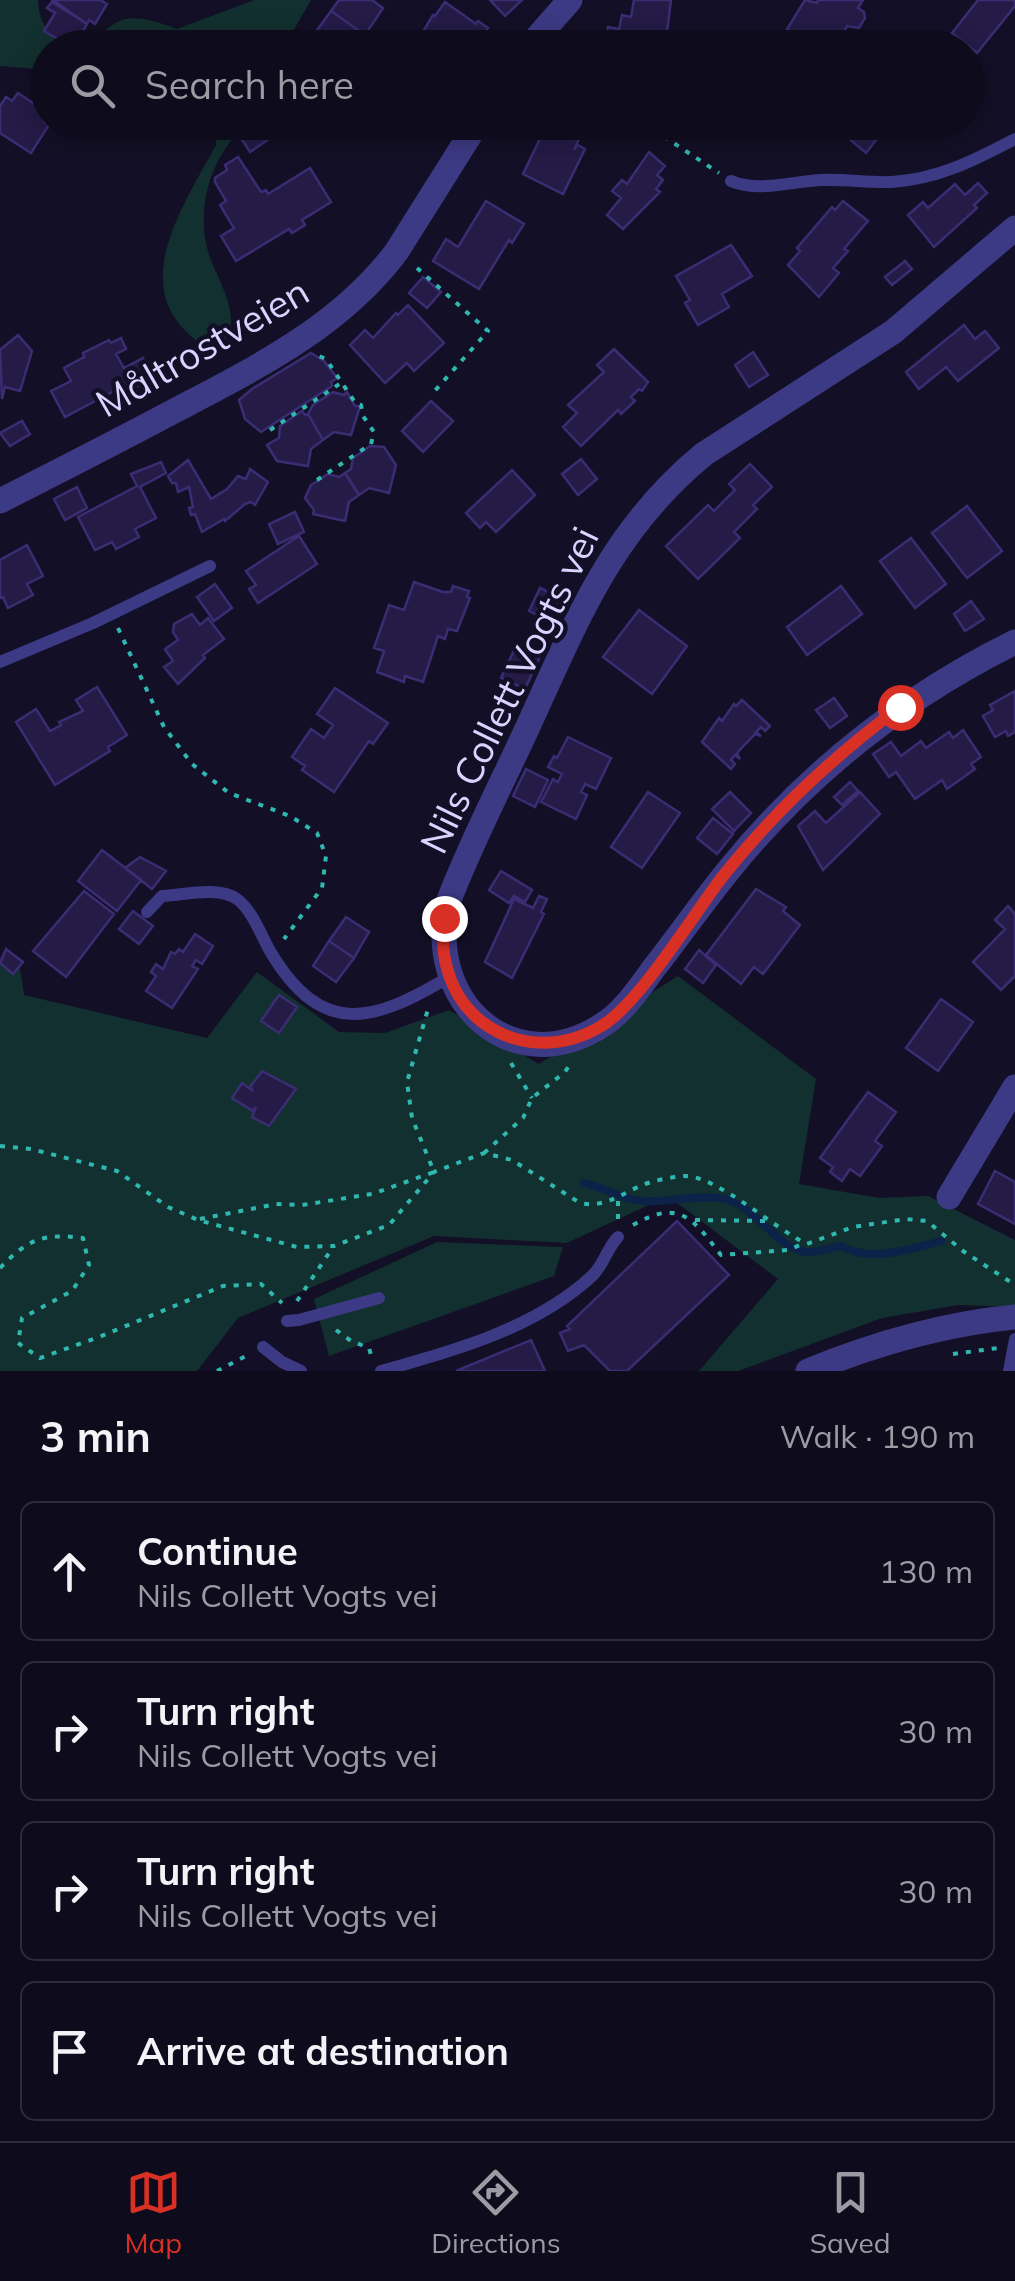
<!DOCTYPE html>
<html lang="en">
<head>
<meta charset="utf-8">
<style>
  :root { --surface:#0e0b1c; --page:#171425; --text:#f1f3f6; --muted:#9b9ba3; --line:#2e2b3b; --accent:#d93025 }
  body { margin:0; font-family:Mulish,sans-serif; background:var(--page); color:var(--text) }
  .stop { position:absolute; width:30px; height:30px; margin:-22px; border:8px solid #d93025; border-radius:50%; background:#fff }
  .stop.end { background:#d93025; border-color:#fff; box-shadow:0 2px 10px #0008 }
  .list { margin:0; padding:0; list-style:none }
  h2 { display:flex; justify-content:space-between; align-items:center; height:130px; margin:0; padding:0 40px; font-size:42px }
  h2 small { font-size:32px; font-weight:400; color:var(--muted) }
  .list li { display:grid; grid-template-columns:65px 1fr auto; gap:30px; align-items:center; box-sizing:border-box; height:140px; margin:0 20px 20px; padding:0 20px; border:2px solid var(--line); border-radius:15px }
  .list b { display:block; font-size:38px; white-space:nowrap }
  .list p { margin:0; font-size:32px; white-space:nowrap; color:var(--muted) }
  .list em { font-size:32px; font-style:normal; color:var(--muted) }
  .icon { flex:none; width:55px; height:55px; fill:none; stroke:currentColor; stroke-width:2; stroke-linecap:round; stroke-linejoin:round }
  .map { position:relative; flex:none; width:1015px; height:1371px; overflow:hidden }
  .search { position:absolute; background:var(--surface); box-shadow:0 5px 25px #0003; left:30px; right:30px; top:30px; height:110px; display:flex; align-items:center; gap:25px; box-sizing:border-box; padding:0 35px; border-radius:55px; color:var(--muted); font-size:38px }
  .sheet { height:770px; background:var(--surface) }
  nav { display:flex; justify-content:space-around; align-items:center; box-sizing:border-box; height:140px; border-top:2px solid var(--line); background:var(--surface); font-size:28px; color:var(--muted) }
  nav a { display:grid; justify-items:center; gap:5px }
  nav .on { color:var(--accent) }
  .map>svg:first-child { display:block }
  .green { fill:#12302f }
  .lines { fill:none; stroke-linecap:round; stroke-linejoin:round }
  .stream { stroke:#0c2248; stroke-width:8 }
  .building { fill:#241b47; stroke:#3b2d73; stroke-width:2.5 }
  .path { stroke:#2fb8b0; stroke-width:4; stroke-dasharray:5 8; stroke-linecap:butt }
  .service { stroke:#3d3a85; stroke-width:12 }
  .minor { stroke:#3d3a85; stroke-width:25 }
  .tertiary { stroke:#3d3a85; stroke-width:25 }
  .route { stroke:#d93025; stroke-width:12 }
  .labels { text-anchor:middle; dominant-baseline:central; stroke-width:9; stroke-linejoin:round; paint-order:stroke }
  .street-label { font-size:38px; fill:#d9d4ff; stroke:#130f26 }
</style>
</head>
<body>
<div class="map">
<svg width="1015" height="1371" viewBox="0 0 1015 1371">
  <rect width="100%" height="100%" fill="#130f26"/>
  <!-- green -->
  <path class="green" d="M 0,0 L 38,0 C 39,23 47,32 66,45 C 124,38 101,0 177,29 L 254,0 L 311,0 L 284,47 L 48,48 L 47,70 L 0,66 Z
    M 189,123 L 249,123 C 215,149 197,200 206,243 C 213,280 252,318 216,353 C 119,301 177,217 216,145 L 216,135 L 211,129 Z
    M 18,956 L 24,995 L 207,1038 L 257,972 L 339,1032 L 385,1033 L 449,1010 L 539,1064 L 678,976 L 816,1079 L 799,1184 L 879,1198 L 928,1196 L 1015,1240 L 1015,1307 L 958,1305 L 882,1318 L 738,1371 L 699,1371 L 778,1279 L 668,1196 L 567,1243 L 434,1236 L 238,1318 L 197,1371 L 0,1371 L 0,959 Z
    M 437,1242 L 563,1247 L 554,1276 L 329,1356 L 314,1299 Z"/>
  <g class="lines">
    <!-- stream -->
    <path class="stream" d="M 584,1183 C 602,1187 611,1193 627,1198 C 656,1208 699,1191 728,1200 C 757,1208 781,1254 811,1252 C 820,1252 832,1247 841,1246 C 870,1263 910,1249 941,1241"/>
  </g>
  <!-- building -->
  <path class="building" d="M 53,0 L 100,0 L 107,4 L 95,24 L 89,20 L 87,24 Z
    M 339,0 L 372,0 L 383,8 L 365,35 L 331,11 Z
    M 490,0 L 522,0 L 505,16 Z
    M 634,0 L 671,0 L 665,48 L 639,42 L 638,48 L 604,48 L 608,27 L 619,29 L 622,15 L 631,17 Z
    M 805,0 L 817,3 L 818,0 L 863,0 L 858,8 L 864,12 L 865,18 L 859,28 L 847,26 L 834,48 L 817,48 L 787,29 Z
    M 978,0 L 1015,0 L 1015,6 L 977,53 L 952,33 Z
    M 52,2 L 87,24 L 74,48 L 44,31 L 55,13 L 47,8 Z
    M 445,2 L 476,24 L 478,21 L 488,28 L 474,48 L 413,48 L 433,15 L 435,16 Z
    M 331,11 L 365,35 L 356,48 L 326,48 L 312,37 Z
    M 577,31 L 600,36 L 598,48 L 574,48 Z
    M 18,93 L 48,113 L 44,122 L 49,125 L 31,153 L 0,133 L 0,106 L 6,97 L 12,101 Z
    M 251,122 L 267,122 L 275,135 L 250,152 L 237,132 Z
    M 548,122 L 587,122 L 574,150 L 578,145 L 585,149 L 563,194 L 523,174 Z
    M 847,122 L 890,122 L 866,153 L 840,131 Z
    M 649,152 L 665,166 L 657,175 L 663,180 L 656,189 L 660,192 L 623,229 L 607,215 L 621,198 L 612,191 L 622,180 L 627,184 Z
    M 238,157 L 261,192 L 266,190 L 268,194 L 310,168 L 331,202 L 302,220 L 305,225 L 292,233 L 289,229 L 236,261 L 221,236 L 234,228 L 220,205 L 226,201 L 215,182 L 215,178 L 227,170 L 225,165 Z
    M 978,183 L 987,193 L 974,205 L 977,208 L 934,247 L 908,215 L 923,202 L 928,208 L 955,184 L 965,195 Z
    M 486,201 L 524,224 L 512,243 L 509,240 L 479,289 L 433,261 L 446,239 L 458,247 Z
    M 843,201 L 868,221 L 844,249 L 848,251 L 833,268 L 839,273 L 819,297 L 788,265 L 800,251 L 797,248 L 832,207 L 835,210 Z
    M 731,245 L 752,276 L 722,294 L 729,307 L 698,325 L 685,303 L 690,300 L 676,276 Z
    M 905,261 L 912,269 L 892,285 L 885,277 Z
    M 423,277 L 441,292 L 427,308 L 409,293 Z
    M 408,305 L 444,343 L 414,371 L 407,363 L 385,383 L 350,345 L 365,330 L 373,338 L 396,313 L 398,315 Z
    M 964,325 L 975,339 L 985,331 L 999,348 L 958,381 L 946,367 L 919,389 L 906,372 Z
    M 18,335 L 32,351 L 20,391 L 5,387 L 2,399 L 0,350 Z
    M 121,338 L 126,349 L 116,354 L 124,368 L 143,358 L 152,378 L 132,389 L 129,383 L 65,417 L 51,391 L 71,381 L 64,368 L 84,357 L 83,353 L 109,340 L 111,343 Z
    M 614,349 L 648,382 L 642,391 L 639,389 L 631,397 L 635,401 L 621,414 L 618,410 L 581,446 L 563,427 L 577,413 L 568,405 L 604,372 L 597,365 Z
    M 753,352 L 768,375 L 749,387 L 735,365 Z
    M 311,353 L 324,361 L 337,378 L 331,382 L 332,386 L 261,432 L 245,419 L 239,400 L 252,389 Z
    M 333,392 L 344,395 L 347,392 L 355,406 L 360,406 L 351,435 L 334,432 L 323,440 L 308,414 L 313,405 Z
    M 431,401 L 453,421 L 423,452 L 402,431 Z
    M 302,411 L 305,415 L 308,414 L 323,440 L 311,449 L 308,466 L 277,461 L 267,445 L 279,438 L 280,426 Z
    M 22,421 L 30,434 L 10,446 L 0,433 Z
    M 370,446 L 384,447 L 396,465 L 389,493 L 369,488 L 359,495 L 345,473 L 351,469 L 353,458 Z
    M 581,459 L 597,479 L 578,495 L 562,474 Z
    M 188,460 L 211,499 L 227,489 L 238,476 L 246,479 L 250,469 L 268,482 L 255,505 L 251,502 L 245,504 L 225,521 L 224,519 L 202,532 L 195,514 L 191,515 L 189,508 L 193,507 L 189,487 L 178,492 L 176,483 L 172,483 L 168,476 Z
    M 161,462 L 166,473 L 140,487 L 156,518 L 135,529 L 139,537 L 116,549 L 112,542 L 95,550 L 78,517 L 137,486 L 131,474 Z
    M 750,464 L 772,487 L 753,505 L 757,509 L 734,532 L 740,538 L 698,579 L 666,546 L 708,505 L 714,511 L 735,490 L 729,484 Z
    M 512,470 L 535,495 L 496,532 L 486,522 L 480,528 L 466,513 Z
    M 345,473 L 359,495 L 349,502 L 345,521 L 313,514 L 314,510 L 305,498 L 311,485 L 328,474 L 339,477 Z
    M 77,487 L 87,508 L 65,520 L 54,499 Z
    M 967,506 L 1002,551 L 967,578 L 932,533 Z
    M 295,512 L 304,532 L 278,544 L 269,524 Z
    M 299,536 L 317,564 L 258,603 L 249,589 L 256,585 L 246,571 Z
    M 911,538 L 946,584 L 915,608 L 880,561 Z
    M 27,545 L 43,576 L 27,584 L 33,595 L 8,608 L 3,597 L 0,598 L 0,560 Z
    M 414,582 L 443,592 L 451,592 L 453,586 L 469,591 L 467,597 L 470,598 L 457,631 L 448,629 L 445,639 L 438,636 L 423,682 L 405,676 L 404,682 L 377,672 L 384,651 L 374,648 L 389,605 L 404,610 Z
    M 215,584 L 232,608 L 214,621 L 197,597 Z
    M 841,586 L 862,614 L 807,655 L 787,627 Z
    M 540,588 L 564,599 L 553,623 L 529,611 Z
    M 971,601 L 984,619 L 965,631 L 954,614 Z
    M 639,610 L 687,646 L 652,694 L 603,657 Z
    M 192,614 L 200,625 L 208,618 L 224,639 L 203,655 L 205,658 L 178,684 L 164,667 L 173,661 L 165,649 L 178,640 L 173,632 L 174,624 Z
    M 517,644 L 541,654 L 525,689 L 501,678 Z
    M 97,687 L 127,735 L 108,747 L 110,751 L 55,785 L 16,722 L 36,709 L 50,731 L 61,725 L 59,722 L 83,711 L 76,700 Z
    M 335,688 L 388,723 L 373,744 L 369,741 L 334,792 L 302,770 L 305,766 L 292,757 L 311,729 L 324,738 L 333,725 L 317,714 Z
    M 1015,691 L 1015,732 L 1008,736 L 1006,731 L 995,737 L 983,716 L 993,710 L 990,705 Z
    M 834,698 L 847,716 L 830,728 L 816,710 Z
    M 742,700 L 770,726 L 765,731 L 761,727 L 756,732 L 761,736 L 755,734 L 737,753 L 740,759 L 735,755 L 731,760 L 735,764 L 731,769 L 702,742 L 719,718 L 722,721 L 734,704 L 736,706 Z
    M 963,730 L 981,757 L 971,764 L 975,769 L 947,789 L 942,780 L 915,799 L 896,772 L 889,777 L 873,754 L 891,742 L 901,756 L 921,741 L 926,748 L 949,732 L 953,738 Z
    M 568,737 L 611,758 L 596,789 L 585,784 L 581,792 L 587,795 L 576,819 L 541,802 L 553,779 L 558,782 L 562,774 L 548,767 L 554,756 L 557,758 Z
    M 526,769 L 548,780 L 535,807 L 513,796 Z
    M 850,782 L 858,791 L 842,805 L 834,797 Z
    M 648,792 L 680,813 L 642,868 L 611,847 Z
    M 730,792 L 751,813 L 734,831 L 712,809 Z
    M 860,792 L 880,814 L 823,870 L 798,826 L 815,811 L 826,823 Z
    M 713,818 L 733,834 L 717,854 L 697,838 Z
    M 102,850 L 141,880 L 117,911 L 78,881 Z
    M 140,857 L 166,871 L 152,889 L 125,868 Z
    M 501,871 L 532,890 L 525,902 L 514,896 L 509,903 L 489,890 Z
    M 756,889 L 786,907 L 783,911 L 800,925 L 763,974 L 754,967 L 741,984 L 706,955 Z
    M 84,891 L 114,914 L 66,977 L 33,951 Z
    M 539,896 L 547,899 L 541,912 L 544,914 L 512,978 L 485,962 L 514,899 L 533,908 Z
    M 1008,906 L 1015,914 L 1015,976 L 1001,990 L 973,962 L 1005,929 L 995,920 Z
    M 133,911 L 153,926 L 139,944 L 119,929 Z
    M 346,917 L 369,932 L 354,958 L 329,941 Z
    M 195,934 L 213,946 L 202,964 L 196,960 L 192,966 L 198,969 L 172,1008 L 146,991 L 156,976 L 151,972 L 156,964 L 163,969 L 171,952 L 175,954 L 179,949 L 183,952 Z
    M 329,941 L 354,958 L 336,982 L 313,966 Z
    M 6,949 L 23,962 L 13,974 L 0,963 Z
    M 699,950 L 716,965 L 703,983 L 685,969 Z
    M 279,995 L 297,1007 L 279,1033 L 261,1021 Z
    M 941,999 L 973,1022 L 938,1071 L 906,1048 Z
    M 262,1071 L 296,1089 L 269,1126 L 252,1117 L 256,1107 L 253,1111 L 232,1098 L 242,1083 L 253,1091 L 250,1087 Z
    M 868,1092 L 896,1112 L 875,1141 L 882,1146 L 860,1176 L 850,1169 L 842,1181 L 830,1172 L 833,1167 L 820,1158 Z
    M 995,1171 L 1015,1182 L 1015,1224 L 978,1204 Z
    M 677,1221 L 729,1275 L 627,1371 L 610,1371 L 584,1345 L 568,1351 L 560,1333 L 570,1329 L 567,1326 Z
    M 531,1340 L 545,1371 L 456,1371 Z"/>
  <g class="lines">
    <!-- path -->
    <path class="path" d="M 642,122 L 719,173
      M 417,268 L 488,331 L 432,394
      M 270,430 L 341,383
      M 317,480 L 371,444 L 374,432 L 363,416 L 361,405 L 356,404 L 326,359 L 319,356
      M 118,628 L 164,727 L 192,764 L 229,793 L 290,816 L 317,833 L 326,856 L 322,888 L 284,939
      M 511,1063 L 532,1098
      M 0,1146 L 31,1149 L 117,1171 L 168,1207 L 198,1220 L 297,1247 L 334,1246 L 389,1225 L 434,1172 L 484,1153 L 512,1160 L 580,1203 C 603,1208 618,1196 638,1187 C 650,1181 671,1177 684,1176 C 716,1175 775,1229 807,1244 L 853,1227 L 906,1219 L 927,1221 L 963,1251 L 1015,1285
      M 484,1153 L 523,1118 L 532,1098 L 565,1072 L 570,1064
      M 200,1219 L 276,1204 L 302,1205 L 372,1194 L 434,1172 L 412,1118 L 407,1082 L 428,1009
      M 618,1219 L 618,1199
      M 695,1220 L 766,1221
      M 633,1225 C 680,1198 693,1219 721,1255 L 788,1250 L 805,1243
      M 0,1268 C 28,1239 43,1233 83,1238 L 89,1265 L 72,1291 L 22,1318 L 18,1343 L 40,1358 L 99,1337 L 223,1286 L 261,1284 L 282,1303
      M 297,1301 L 333,1247
      M 336,1330 L 351,1341 L 369,1348 L 371,1355
      M 953,1354 L 998,1348
      M 217,1371 L 248,1355"/>
    <!-- service -->
    <path class="service" d="M 731,181 C 759,193 792,181 822,180 C 845,179 869,183 892,182 C 938,179 975,160 1015,139
      M 0,662 L 93,623 L 210,566
      M 147,912 L 162,896 C 184,895 219,886 237,899 C 252,910 261,935 270,951 C 322,1039 374,1022 449,977
      M 287,1321 L 299,1320 L 379,1298
      M 263,1347 L 282,1362 L 301,1371
      M 381,1371 C 454,1351 536,1328 592,1276 C 604,1265 607,1248 618,1237
      M 1009,1371 L 1015,1339"/>
    <!-- minor -->
    <path class="minor" d="M 528,48 L 570,0
      M 1015,228 L 893,332 L 704,454 C 609,532 575,625 525,733 C 499,789 471,843 449,900 C 422,999 512,1085 604,1024 C 625,1010 639,988 654,968 C 679,936 702,903 728,871 C 807,773 902,698 1015,642
      M 0,501 C 59,471 118,441 176,410 C 258,367 341,326 397,251 L 478,122
      M 949,1197 L 1015,1087"/>
    <!-- tertiary -->
    <path class="tertiary" d="M 808,1371 C 874,1344 944,1324 1015,1317"/>
  </g>
  <g class="lines">
    <!-- route -->
    <path class="route" d="M 444,918 C 439,957 450,997 482,1022 C 518,1049 565,1049 603,1025 C 641,1001 693,915 723,876 C 774,812 834,756 900,707"/>
  </g>
  <g class="labels">
    <!-- street labels -->
    <g class="street-label">
      <text transform="translate(202 347) rotate(-30)">Måltrostveien</text>
      <text transform="translate(509 690) rotate(-64)">Nils Collett Vogts vei</text>
    </g>
  </g>
</svg>
<div class="stop" style="left:900px;top:707px"></div>
<div class="stop end" style="left:444px;top:918px"></div>
<div class="search"><svg class="icon" aria-label="search" viewBox="0 0 24 24"><circle cx="10" cy="10" r="6"/><path d="M15 15l6 6"/></svg>Search here</div>
</div>
<section class="sheet">
<h2>3 min<small>Walk · 190 m</small></h2>
<ul class="list">
<li><svg class="icon" aria-label="ahead" viewBox="0 0 24 24"><path d="M12 20V5M6 11l6-6 6 6"/></svg><div><b>Continue</b><p>Nils Collett Vogts vei</p></div><em>130 m</em></li>
<li><svg class="icon" aria-label="right" viewBox="0 0 24 24"><path d="M7 20v-9h11M14 6l5 5-5 5"/></svg><div><b>Turn right</b><p>Nils Collett Vogts vei</p></div><em>30 m</em></li>
<li><svg class="icon" aria-label="right" viewBox="0 0 24 24"><path d="M7 20v-9h11M14 6l5 5-5 5"/></svg><div><b>Turn right</b><p>Nils Collett Vogts vei</p></div><em>30 m</em></li>
<li><svg class="icon" aria-label="arrive" viewBox="0 0 24 24"><path d="M6 21V4h12l-3 4 3 4H6"/></svg><div><b>Arrive at destination</b></div></li>
</ul>
</section>
<nav>
<a class="on"><svg class="icon" aria-label="map" viewBox="0 0 24 24"><path d="M3 6l6-2 6 2 6-2v14l-6 2-6-2-6 2zM9 4v14M15 6v14"/></svg>Map</a>
<a><svg class="icon" aria-label="directions" viewBox="0 0 24 24"><path d="M12 3l9 9-9 9-9-9zM9 14v-3h6M13 9l2 2-2 2"/></svg>Directions</a>
<a><svg class="icon" aria-label="saved" viewBox="0 0 24 24"><path d="M7 4h10v16l-5-4-5 4z"/></svg>Saved</a>
</nav>
</body>
</html>
